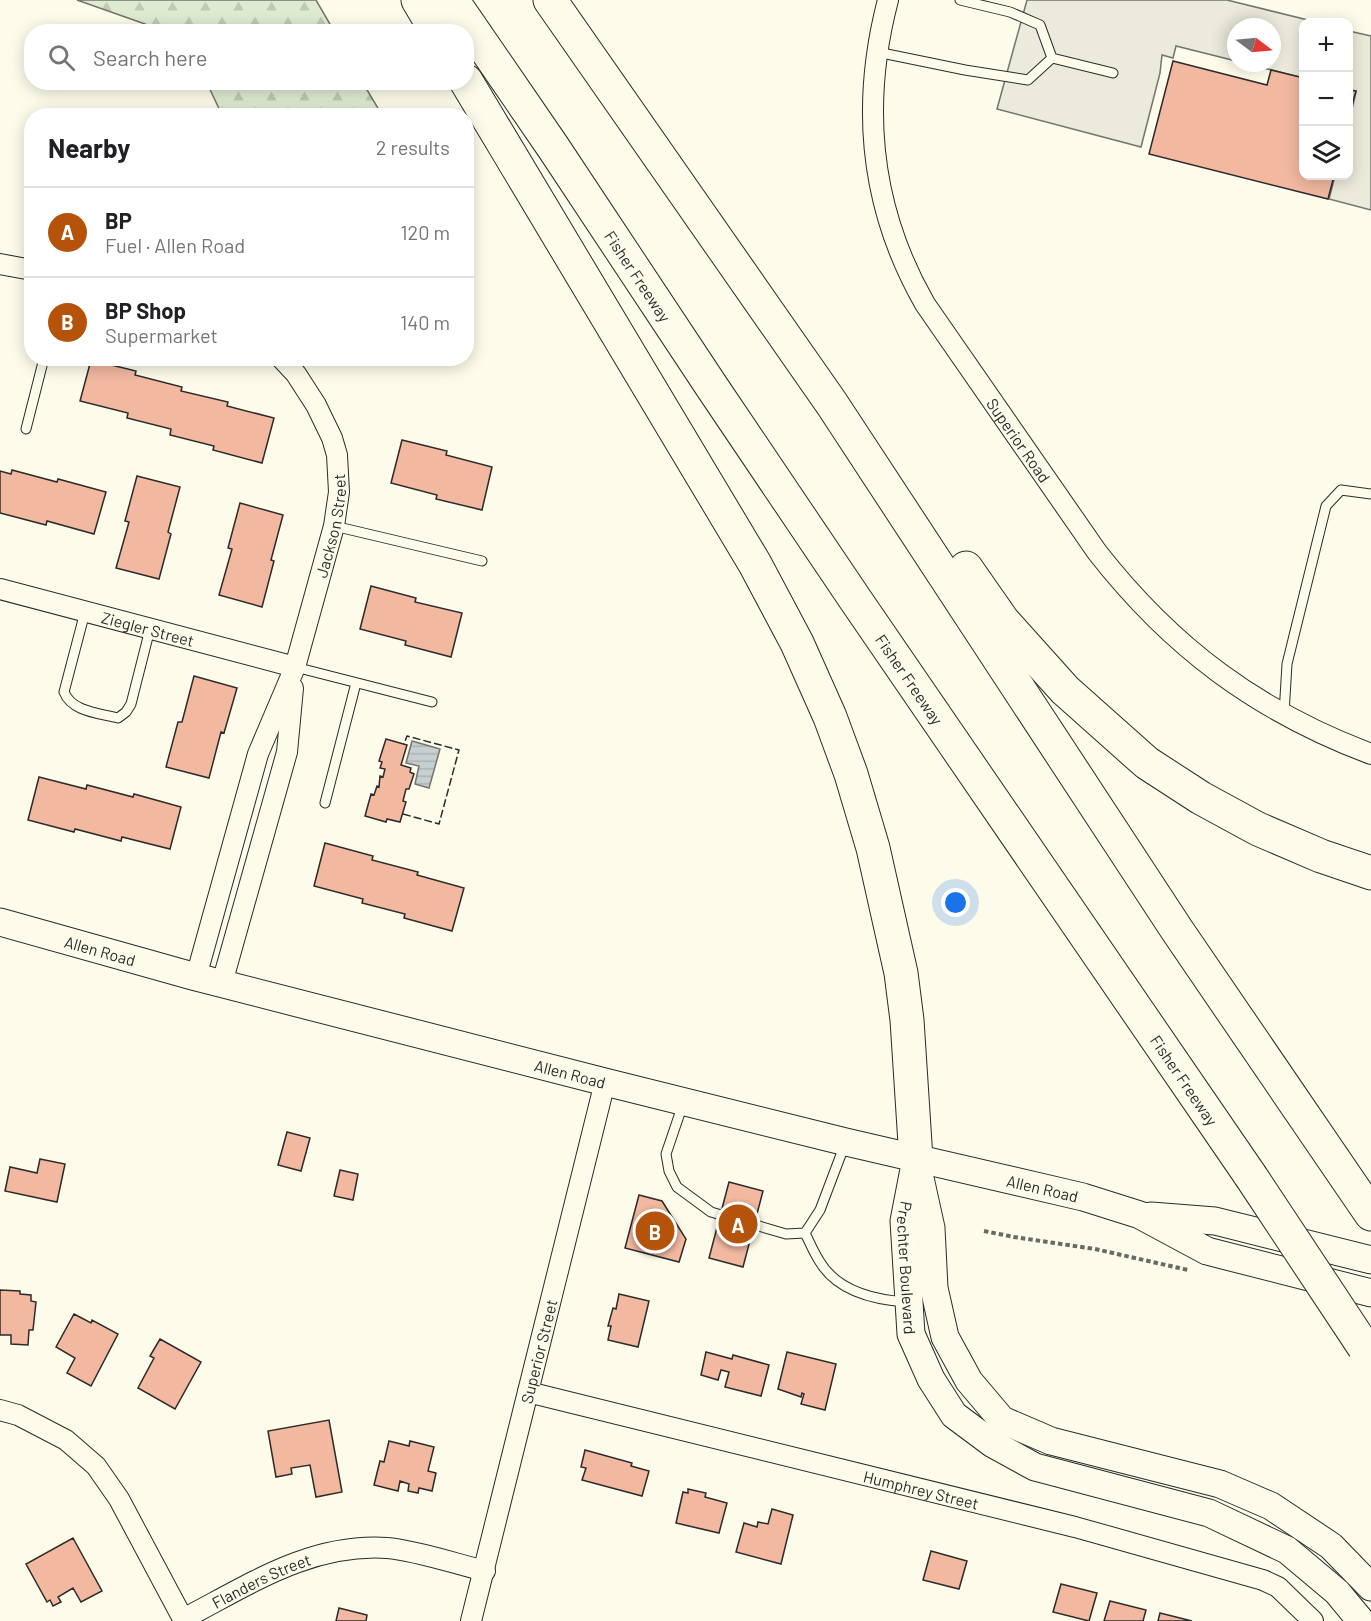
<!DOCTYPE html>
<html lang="en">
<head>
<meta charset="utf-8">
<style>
  :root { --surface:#fff; --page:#f6f6f6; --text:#202124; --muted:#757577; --line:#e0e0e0; --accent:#b45309 }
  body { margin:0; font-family:Barlow,sans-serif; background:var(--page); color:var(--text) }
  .controls { position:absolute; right:18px; top:18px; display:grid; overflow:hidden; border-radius:12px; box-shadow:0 3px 15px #0003 }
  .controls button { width:54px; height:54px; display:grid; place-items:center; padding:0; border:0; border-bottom:2px solid var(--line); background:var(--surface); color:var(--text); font:30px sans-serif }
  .compass { position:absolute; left:1227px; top:18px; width:54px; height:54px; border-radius:50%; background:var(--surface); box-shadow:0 3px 15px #0003; rotate:106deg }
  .you { position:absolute; left:956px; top:903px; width:21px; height:21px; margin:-15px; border:4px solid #fff; border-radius:50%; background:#1a73e8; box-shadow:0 0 0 9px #1a73e833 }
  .badge { display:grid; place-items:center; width:39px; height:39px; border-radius:50%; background:var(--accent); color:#fff; font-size:20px; font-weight:700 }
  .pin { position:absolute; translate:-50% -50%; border:3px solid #fff; box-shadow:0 2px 6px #0006 }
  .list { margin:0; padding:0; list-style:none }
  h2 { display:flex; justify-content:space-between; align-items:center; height:78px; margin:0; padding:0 24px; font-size:26px }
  h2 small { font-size:20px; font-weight:400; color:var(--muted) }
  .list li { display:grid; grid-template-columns:39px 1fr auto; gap:18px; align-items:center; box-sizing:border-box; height:90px; padding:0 24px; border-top:2px solid var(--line) }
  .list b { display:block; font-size:22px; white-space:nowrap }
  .list p { margin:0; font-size:20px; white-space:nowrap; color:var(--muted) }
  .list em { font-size:20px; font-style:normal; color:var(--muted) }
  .icon { flex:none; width:33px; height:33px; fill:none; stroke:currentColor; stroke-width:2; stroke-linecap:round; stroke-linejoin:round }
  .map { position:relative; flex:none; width:1371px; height:1621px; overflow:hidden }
  .search { position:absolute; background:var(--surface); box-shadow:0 3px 15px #0003; left:24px; top:24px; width:450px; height:66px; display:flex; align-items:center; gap:15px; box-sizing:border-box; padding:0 21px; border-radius:24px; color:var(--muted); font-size:22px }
  .panel { position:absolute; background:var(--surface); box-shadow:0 3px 15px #0003; left:24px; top:108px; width:450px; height:258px; border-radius:24px }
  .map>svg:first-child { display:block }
  .forest { fill:url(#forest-firs); stroke:#74746e; stroke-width:1.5 }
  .parking { fill:#eceadb; stroke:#74746e; stroke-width:1.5 }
  .water { fill:url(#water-rules); stroke:#74746e; stroke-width:1.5 }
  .building { fill:#f2b8a0; stroke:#2b2b2b; stroke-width:1.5 }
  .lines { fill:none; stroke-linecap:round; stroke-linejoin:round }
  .service-casing { stroke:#2b2b2b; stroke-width:11 }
  .minor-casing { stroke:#2b2b2b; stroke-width:22 }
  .secondary-casing { stroke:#2b2b2b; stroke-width:29 }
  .motorway-casing { stroke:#2b2b2b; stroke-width:35 }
  .path { stroke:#6a6964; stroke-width:4; stroke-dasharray:4.5 3; stroke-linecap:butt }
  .service { stroke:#fdfbea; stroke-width:9 }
  .minor { stroke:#fdfbea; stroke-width:20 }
  .secondary { stroke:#fdfbea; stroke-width:27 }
  .motorway { stroke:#fdfbea; stroke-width:33 }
  .motorway-bridge-casing { stroke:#2b2b2b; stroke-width:35; stroke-linecap:butt }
  .motorway-bridge { stroke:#fdfbea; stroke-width:33 }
  .fence { stroke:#2b2b2b; stroke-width:1.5; stroke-dasharray:8 3; stroke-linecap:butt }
  .labels { text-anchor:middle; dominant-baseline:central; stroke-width:4.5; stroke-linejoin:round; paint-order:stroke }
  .street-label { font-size:16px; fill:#2b2b2b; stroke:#fdfbea }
</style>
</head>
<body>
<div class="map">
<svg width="1371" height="1621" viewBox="0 0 1371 1621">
  <defs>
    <pattern id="forest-firs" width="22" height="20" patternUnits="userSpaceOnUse" patternTransform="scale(1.5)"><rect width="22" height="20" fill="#deebd1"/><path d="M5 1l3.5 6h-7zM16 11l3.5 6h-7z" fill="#bfcab4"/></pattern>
    <pattern id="water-rules" width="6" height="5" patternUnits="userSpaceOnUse" patternTransform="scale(1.5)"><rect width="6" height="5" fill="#c7d0d0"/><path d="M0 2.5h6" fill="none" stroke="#abb3b3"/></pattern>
  </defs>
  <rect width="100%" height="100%" fill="#fdfbea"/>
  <!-- forest -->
  <path class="forest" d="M 77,0 L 316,0 L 334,31 L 155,31 L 145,24 Z
    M 207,83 L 363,83 L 382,115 L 222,115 Z"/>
  <!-- parking -->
  <path class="parking" d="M 1027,0 L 1227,0 L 1316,22 L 1304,22 L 1303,78 L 1244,63 L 1272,63 L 1272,27 L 1236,27 L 1236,61 L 1176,46 L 1173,58 L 1162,55 L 1160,73 L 1141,147 L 997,109 Z
    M 1349,31 L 1371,36 L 1371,210 L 1329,199 L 1335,176 L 1348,176 L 1349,122 L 1356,92 L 1349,89 Z"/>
  <!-- water -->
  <path class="water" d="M 412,741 L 440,749 L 429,788 L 415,784 L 419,766 L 406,763 Z"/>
  <!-- building -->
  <path class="building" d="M 1173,61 L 1267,85 L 1271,70 L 1304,78 L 1304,176 L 1334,176 L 1328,199 L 1149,154 Z
    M 1348,90 L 1356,91 L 1348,120 Z
    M 91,360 L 136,371 L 135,375 L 182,387 L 181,391 L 228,402 L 227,406 L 274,418 L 262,463 L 213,450 L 214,446 L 170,435 L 171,429 L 127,418 L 128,413 L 80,401 Z
    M 402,440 L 447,451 L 446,455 L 492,467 L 482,510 L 436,499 L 437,495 L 391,483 Z
    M 12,470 L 57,482 L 58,479 L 106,492 L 94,534 L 47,521 L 46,525 L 0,513 L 0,471 L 11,474 Z
    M 137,476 L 180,487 L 168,532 L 171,534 L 159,579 L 116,568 L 129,522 L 125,521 Z
    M 240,503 L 283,515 L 271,560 L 274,561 L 262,607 L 219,595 L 232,549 L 228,548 Z
    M 371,586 L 416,598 L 415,602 L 462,613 L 451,657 L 405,645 L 406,641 L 360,629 Z
    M 194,676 L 237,688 L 224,733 L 221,732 L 209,778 L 166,767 L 178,722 L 182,722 Z
    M 386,739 L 407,745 L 401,765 L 411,768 L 410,772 L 414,774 L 409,789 L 406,789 L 403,801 L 406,802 L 400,822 L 387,819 L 386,822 L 365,816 L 371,794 L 374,795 L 377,786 L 379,787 L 380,776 L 383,777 L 385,769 L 380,768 L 382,762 L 379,761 Z
    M 39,777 L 86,789 L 87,785 L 133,797 L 134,794 L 181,807 L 170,849 L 122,837 L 121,841 L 75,829 L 74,832 L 28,820 Z
    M 325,843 L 373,856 L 372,860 L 418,872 L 417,875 L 464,888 L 452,931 L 404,918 L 405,914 L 362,903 L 363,899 L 314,886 Z
    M 287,1132 L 310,1138 L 301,1171 L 278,1165 Z
    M 40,1159 L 65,1164 L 57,1202 L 5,1191 L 10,1167 L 37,1173 Z
    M 340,1170 L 358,1174 L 353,1200 L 334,1196 Z
    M 729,1182 L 763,1191 L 743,1267 L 709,1258 Z
    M 639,1195 L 662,1201 L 686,1239 L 679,1262 L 625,1248 Z
    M 0,1290 L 20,1291 L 20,1294 L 31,1295 L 31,1301 L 36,1302 L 33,1330 L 29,1330 L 28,1345 L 11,1344 L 11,1335 L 0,1335 Z
    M 619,1294 L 649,1301 L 638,1347 L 608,1340 L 611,1326 L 608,1326 L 613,1308 L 616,1309 Z
    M 74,1314 L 91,1323 L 92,1320 L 118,1334 L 91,1386 L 67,1373 L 75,1358 L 56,1347 Z
    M 160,1339 L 201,1362 L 175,1409 L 138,1388 L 154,1358 L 150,1356 Z
    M 706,1352 L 732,1359 L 733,1355 L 769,1365 L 761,1396 L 725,1387 L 729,1372 L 721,1370 L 718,1380 L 701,1375 Z
    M 787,1352 L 836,1364 L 825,1410 L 801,1404 L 804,1394 L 802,1393 L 801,1397 L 778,1389 Z
    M 329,1420 L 342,1492 L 316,1497 L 310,1465 L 291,1468 L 292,1474 L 276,1477 L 268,1431 Z
    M 389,1441 L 409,1446 L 410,1441 L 434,1447 L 428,1471 L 436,1473 L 432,1491 L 419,1488 L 418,1493 L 408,1491 L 409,1484 L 400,1481 L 398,1491 L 374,1485 L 380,1461 L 384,1462 Z
    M 585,1450 L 632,1463 L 631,1466 L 649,1471 L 642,1496 L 582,1480 L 586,1468 L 581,1467 Z
    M 688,1489 L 706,1493 L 705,1497 L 727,1503 L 719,1533 L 676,1523 L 683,1492 L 688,1493 Z
    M 772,1509 L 793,1515 L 781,1564 L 736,1552 L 744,1523 L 757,1527 L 758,1522 L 768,1524 Z
    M 73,1538 L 102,1591 L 81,1602 L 73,1588 L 58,1597 L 61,1602 L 53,1606 L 50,1600 L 47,1602 L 26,1564 Z
    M 931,1551 L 967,1561 L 959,1589 L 923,1580 Z
    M 1061,1584 L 1097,1593 L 1089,1621 L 1053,1612 Z
    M 1110,1601 L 1146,1610 L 1143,1621 L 1104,1621 Z
    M 339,1608 L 367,1615 L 366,1621 L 336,1621 Z
    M 1160,1613 L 1192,1621 L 1158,1621 Z"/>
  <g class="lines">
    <defs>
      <path id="service" d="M 877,52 L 965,70 L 1028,80 L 1052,58 L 1040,25 L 1010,12 L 960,0
        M 1052,58 L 1113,73
        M 26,429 L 44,358
        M 334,526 L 482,561
        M 85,612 L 64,692 C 72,712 99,713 118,718 L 126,712 L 131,704 L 150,629
        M 295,667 L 432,702
        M 1284,714 L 1287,664 L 1326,506 L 1341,490 L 1371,494
        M 325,803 L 356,683
        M 683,1104 L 666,1154 L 669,1171 L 677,1187 L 711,1212 L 786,1234 L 805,1233 L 820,1210 L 845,1144
        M 805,1233 C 810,1243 814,1253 820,1262 C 838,1292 875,1300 907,1302"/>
      <g id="minor">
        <path id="s1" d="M 888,0 C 860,107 870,208 925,304 L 1097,552 C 1172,648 1257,711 1371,754"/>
        <path d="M 0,264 L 32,270"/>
        <path id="s2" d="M 0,589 L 295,667"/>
        <path id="s3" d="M 196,977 L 258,754 L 295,667 L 334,526 L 339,492 L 337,455 L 332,438 L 316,405 L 296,374 L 281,358"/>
        <path d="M 222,983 L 287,752 L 293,688"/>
        <path id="s4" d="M 528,1392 L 1075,1527 L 1263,1580 L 1278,1587 L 1313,1621"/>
        <path id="s5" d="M 0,1410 L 18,1415 L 66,1440 L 96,1466 L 119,1499 L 183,1619 C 249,1585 310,1543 387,1548 C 415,1550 456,1564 485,1571"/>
        <path id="s6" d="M 471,1621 L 605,1082"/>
      </g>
      <g id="secondary">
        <path id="s7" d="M 0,922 L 196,977 L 605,1082 L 846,1142 L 1083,1197 L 1140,1215 L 1207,1251 L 1371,1293"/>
        <path id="s8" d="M 916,1159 L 904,1221 L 911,1334 L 931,1379 L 954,1415 L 993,1444 L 1035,1467 L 1209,1513 L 1287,1550 L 1337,1592 L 1361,1621"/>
        <path d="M 918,1169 L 931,1228 L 934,1288 L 945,1337 L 969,1381 L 1002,1420 L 1051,1441 L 1220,1484 L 1271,1506 L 1331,1546 L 1371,1587"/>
        <path d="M 1151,1216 L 1215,1221 L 1371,1260"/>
      </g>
      <g id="motorway">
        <path d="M 418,0 L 437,32"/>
        <path id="s9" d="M 452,0 L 553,147 L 712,387 L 855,599 L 1250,1175"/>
        <path d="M 550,0 L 832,404 L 1177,930 L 1371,1214"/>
        <path d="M 466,81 L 755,564 L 797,643 L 830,717 L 851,774 L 873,848 L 901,973 L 907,1020 L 916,1159"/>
        <path d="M 966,568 L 1003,621 L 1065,690 L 1147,763 L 1201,798 L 1258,829 L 1321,856 L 1371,873"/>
      </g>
    </defs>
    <!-- service casing -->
    <use href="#service" class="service-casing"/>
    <!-- minor casing -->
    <use href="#minor" class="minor-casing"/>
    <!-- secondary casing -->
    <use href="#secondary" class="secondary-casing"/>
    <!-- motorway casing -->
    <use href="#motorway" class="motorway-casing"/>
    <!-- path -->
    <path class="path" d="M 984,1231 L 1014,1237 L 1095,1249 L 1188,1270"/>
    <!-- service -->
    <use href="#service" class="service"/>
    <!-- minor -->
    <use href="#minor" class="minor"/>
    <!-- secondary -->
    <use href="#secondary" class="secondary"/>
    <!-- motorway -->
    <use href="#motorway" class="motorway"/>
    <defs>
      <path id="motorway-bridge" d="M 1250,1175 L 1364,1347"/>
    </defs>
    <!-- motorway-bridge casing -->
    <use href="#motorway-bridge" class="motorway-bridge-casing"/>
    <!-- motorway-bridge -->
    <use href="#motorway-bridge" class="motorway-bridge"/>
    <!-- fence -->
    <path class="fence" d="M 403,814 L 439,824 L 459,750 L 407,736 L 404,744"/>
  </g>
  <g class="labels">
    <!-- street labels -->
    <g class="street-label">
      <text stroke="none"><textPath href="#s9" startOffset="333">Fisher Freeway</textPath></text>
      <text stroke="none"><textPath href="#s1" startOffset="480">Superior Road</textPath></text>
      <text stroke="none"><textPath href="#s3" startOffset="472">Jackson Street</textPath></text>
      <text stroke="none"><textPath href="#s2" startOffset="153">Ziegler Street</textPath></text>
      <text stroke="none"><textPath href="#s9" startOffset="819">Fisher Freeway</textPath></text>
      <text stroke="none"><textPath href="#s7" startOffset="104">Allen Road</textPath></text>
      <text stroke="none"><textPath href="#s7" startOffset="590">Allen Road</textPath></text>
      <text stroke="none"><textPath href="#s9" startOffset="1305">Fisher Freeway</textPath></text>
      <text stroke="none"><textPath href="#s7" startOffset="1076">Allen Road</textPath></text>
      <text stroke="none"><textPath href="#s8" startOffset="110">Prechter Boulevard</textPath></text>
      <text stroke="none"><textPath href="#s6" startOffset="278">Superior Street</textPath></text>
      <text stroke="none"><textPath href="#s4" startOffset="405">Humphrey Street</textPath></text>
      <text stroke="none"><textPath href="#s5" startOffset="376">Flanders Street</textPath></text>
    </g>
  </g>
</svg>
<div class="controls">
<button>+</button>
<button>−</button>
<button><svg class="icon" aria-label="layers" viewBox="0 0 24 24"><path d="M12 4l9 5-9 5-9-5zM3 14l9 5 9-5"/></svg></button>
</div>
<svg class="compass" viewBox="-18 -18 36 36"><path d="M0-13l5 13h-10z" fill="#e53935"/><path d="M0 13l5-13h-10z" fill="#757577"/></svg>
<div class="you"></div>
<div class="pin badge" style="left:738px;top:1224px">A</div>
<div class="pin badge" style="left:655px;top:1231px">B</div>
<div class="search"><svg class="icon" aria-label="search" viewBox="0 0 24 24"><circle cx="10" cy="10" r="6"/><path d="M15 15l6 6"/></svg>Search here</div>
<section class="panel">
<h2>Nearby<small>2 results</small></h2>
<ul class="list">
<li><span class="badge">A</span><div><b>BP</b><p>Fuel · Allen Road</p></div><em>120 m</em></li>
<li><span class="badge">B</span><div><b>BP Shop</b><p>Supermarket</p></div><em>140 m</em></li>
</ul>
</section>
</div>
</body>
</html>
